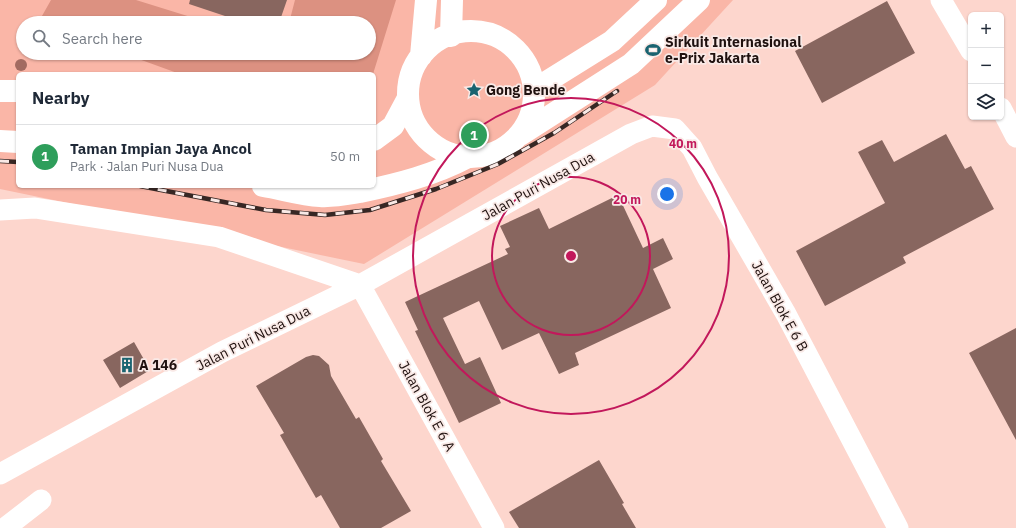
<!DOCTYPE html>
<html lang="en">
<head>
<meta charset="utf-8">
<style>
  :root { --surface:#fff; --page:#f6f6f7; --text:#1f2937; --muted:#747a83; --line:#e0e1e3; --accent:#196370 }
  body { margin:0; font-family:"IBM Plex Sans",sans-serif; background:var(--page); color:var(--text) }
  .controls { position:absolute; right:12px; top:12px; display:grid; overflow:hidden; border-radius:6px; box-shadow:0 1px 3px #0004 }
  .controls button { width:36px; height:36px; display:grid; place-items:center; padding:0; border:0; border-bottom:1px solid var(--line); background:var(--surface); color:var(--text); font:20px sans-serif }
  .you { position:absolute; left:667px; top:194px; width:14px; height:14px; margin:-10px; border:3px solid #fff; border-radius:50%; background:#1a73e8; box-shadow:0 0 0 6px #1a73e833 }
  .badge { display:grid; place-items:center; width:26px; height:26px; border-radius:50%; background:var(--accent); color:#fff; font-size:13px; font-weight:700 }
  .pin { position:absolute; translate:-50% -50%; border:2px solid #fff; box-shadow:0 1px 4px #0006 }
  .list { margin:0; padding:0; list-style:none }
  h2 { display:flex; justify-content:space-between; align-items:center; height:52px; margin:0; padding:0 16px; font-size:17px }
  h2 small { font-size:13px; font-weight:400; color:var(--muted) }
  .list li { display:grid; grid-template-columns:26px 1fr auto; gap:12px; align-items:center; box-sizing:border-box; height:64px; padding:0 16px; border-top:1px solid var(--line) }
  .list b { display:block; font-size:15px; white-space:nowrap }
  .list p { margin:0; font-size:13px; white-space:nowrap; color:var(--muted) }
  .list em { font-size:13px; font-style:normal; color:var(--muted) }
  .icon { flex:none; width:22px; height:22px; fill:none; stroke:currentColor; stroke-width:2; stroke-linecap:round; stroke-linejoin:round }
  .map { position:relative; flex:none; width:1016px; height:528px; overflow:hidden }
  .search { position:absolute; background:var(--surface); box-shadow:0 1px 3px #0004; left:16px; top:16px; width:360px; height:44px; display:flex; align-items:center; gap:10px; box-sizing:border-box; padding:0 14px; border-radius:22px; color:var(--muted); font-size:15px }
  .panel { position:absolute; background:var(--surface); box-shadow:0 1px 3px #0004; left:16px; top:72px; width:360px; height:116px; border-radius:6px }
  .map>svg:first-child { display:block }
  .green { fill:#fab6a7; fill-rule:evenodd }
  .forest { fill:#dc9181 }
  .building { fill:#88665f }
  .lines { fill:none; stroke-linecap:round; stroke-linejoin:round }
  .minor { stroke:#fff; stroke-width:21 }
  .tertiary { stroke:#fff; stroke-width:22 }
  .rail-casing { stroke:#372724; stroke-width:4.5 }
  .rail { stroke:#f9e9e6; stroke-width:3; stroke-dasharray:9; stroke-linecap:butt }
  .tree { fill:#a26b61 }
  .ring { fill:none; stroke:#c2185b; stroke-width:2 }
  .labels { text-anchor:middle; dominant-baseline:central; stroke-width:3.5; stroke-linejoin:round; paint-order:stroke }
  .poi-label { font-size:14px; font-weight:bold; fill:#1f110f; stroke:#f9e9e6; text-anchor:start }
  .street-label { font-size:14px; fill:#1f110f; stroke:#f9e9e6 }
  .centre { fill:#c2185b; stroke:#f9e9e6; stroke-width:2 }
  .ring-label { font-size:12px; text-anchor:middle; font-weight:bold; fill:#c2185b; stroke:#f9e9e6; stroke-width:3.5; stroke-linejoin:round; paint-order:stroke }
</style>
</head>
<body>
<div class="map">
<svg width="1016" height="528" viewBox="0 0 1016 528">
  <rect width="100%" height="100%" fill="#fdd6cd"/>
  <!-- green -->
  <path class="green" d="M 0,0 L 733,0 L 655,85 L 364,264 L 0,189 ZM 23,23 L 369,23 L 369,53 L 23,53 ZM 18,74 L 374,74 L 374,186 L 18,186 Z"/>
  <!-- forest -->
  <path class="forest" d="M 51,0 L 136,0 L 210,23 L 38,23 Z
    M 295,0 L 396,0 L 373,74 L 180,74 L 122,53 L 369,53 L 369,23 L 289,23 Z"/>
  <!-- building -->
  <path class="building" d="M 190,0 L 287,0 L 279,23 L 246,23 L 189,4 Z
    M 887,1 L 915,53 L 822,103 L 795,51 Z
    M 946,134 L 965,169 L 971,166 L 994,209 L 903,257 L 906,263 L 825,306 L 796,251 L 885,203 L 858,152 L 882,140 L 894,162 Z
    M 618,195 L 643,248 L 663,238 L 673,259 L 653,269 L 671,308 L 575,353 L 579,365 L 559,374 L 539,333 L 502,350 L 479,301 L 443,318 L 465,364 L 480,357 L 501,403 L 459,423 L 415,331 L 418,330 L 405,302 L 508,254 L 505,249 L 510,247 L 500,226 L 539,208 L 549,229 Z
    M 1016,328 L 1016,440 L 969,353 Z
    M 134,342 L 150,370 L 120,388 L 103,360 Z
    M 313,355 L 319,356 L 329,365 L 331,376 L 356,419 L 359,417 L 383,459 L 381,461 L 411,511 L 381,528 L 340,528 L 321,495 L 316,498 L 280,435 L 284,433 L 256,386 L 306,357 Z
    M 599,460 L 624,503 L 622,504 L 636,528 L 519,528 L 509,512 Z"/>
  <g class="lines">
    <!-- minor -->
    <path class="minor" d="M 941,0 L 971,51
      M 1001,108 L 1016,137
      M 0,210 L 35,208 L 219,237 L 360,285 L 494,528
      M 0,474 L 222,352 L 360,285 L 631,134 L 652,126 L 675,129 L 692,148 L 707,177 L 786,314 L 898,528
      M 5,528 L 41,500"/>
    <!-- tertiary -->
    <path class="tertiary" d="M408 94a63 63 0 1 1 126 0a63 63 0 1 1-126 0Z
      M 451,36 L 452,0
      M 421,56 L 426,0
      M 535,89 L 612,41 L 656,0
      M 0,91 L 18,91
      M 520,135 L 631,64 L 699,0
      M 374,140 L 393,126 L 408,98
      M 0,141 L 18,142
      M 263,186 C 282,189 301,195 320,196 C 333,197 348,194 360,192 C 398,184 434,175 468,157"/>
    <defs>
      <path id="rail" d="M 0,161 L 18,162
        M 140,186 L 266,210 L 325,215 L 370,210 L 436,189 L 498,164 L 554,133 L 617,91"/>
    </defs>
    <!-- rail casing -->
    <use href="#rail" class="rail-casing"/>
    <!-- rail -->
    <use href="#rail" class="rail"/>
  </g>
  <!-- trees -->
  <circle class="tree" cx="21" cy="65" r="6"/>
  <!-- distance rings -->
  <g class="ring">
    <circle cx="571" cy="256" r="79"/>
    <circle cx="571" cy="256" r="158"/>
  </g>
  <!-- icons -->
  <defs>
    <symbol id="stadium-bare" viewBox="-9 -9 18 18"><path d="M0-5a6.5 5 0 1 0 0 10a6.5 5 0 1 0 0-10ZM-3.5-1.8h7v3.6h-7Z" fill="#196370" stroke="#f9e9e6" stroke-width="2.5" paint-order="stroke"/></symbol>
    <symbol id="sight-bare" viewBox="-9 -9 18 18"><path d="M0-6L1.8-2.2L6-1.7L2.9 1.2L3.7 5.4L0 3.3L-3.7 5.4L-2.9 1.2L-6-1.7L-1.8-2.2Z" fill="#196370" stroke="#f9e9e6" stroke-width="2.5" paint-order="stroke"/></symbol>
    <symbol id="building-bare" viewBox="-9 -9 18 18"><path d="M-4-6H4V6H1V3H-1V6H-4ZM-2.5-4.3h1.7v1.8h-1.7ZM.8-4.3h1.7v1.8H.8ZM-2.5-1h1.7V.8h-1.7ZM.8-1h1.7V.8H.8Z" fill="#196370" stroke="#f9e9e6" stroke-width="2.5" paint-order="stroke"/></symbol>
  </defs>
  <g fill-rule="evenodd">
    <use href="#stadium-bare" x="642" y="39" width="22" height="22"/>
    <use href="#sight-bare" x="463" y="79" width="22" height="22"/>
    <use href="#building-bare" x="116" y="354" width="22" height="22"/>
  </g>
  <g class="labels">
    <!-- poi labels -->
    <g class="poi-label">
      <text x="665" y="42">Sirkuit Internasional<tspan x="665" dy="16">e-Prix Jakarta</tspan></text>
      <text x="486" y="90">Gong Bende</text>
      <text x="139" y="365">A 146</text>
    </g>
    <!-- street labels -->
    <g class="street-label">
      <text transform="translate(538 186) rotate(-29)">Jalan Puri Nusa Dua</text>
      <text transform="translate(780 306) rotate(61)">Jalan Blok E 6 B</text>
      <text transform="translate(253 338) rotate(-27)">Jalan Puri Nusa Dua</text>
      <text transform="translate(427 406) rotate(61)">Jalan Blok E 6 A</text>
    </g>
  </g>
  <circle cx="571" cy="256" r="6" class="centre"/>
  <g class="ring-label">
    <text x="683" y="148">40 m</text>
    <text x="627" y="204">20 m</text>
  </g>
</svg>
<div class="controls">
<button>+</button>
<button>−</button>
<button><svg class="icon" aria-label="layers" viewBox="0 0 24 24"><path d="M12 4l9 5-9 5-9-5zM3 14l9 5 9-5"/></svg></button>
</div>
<div class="you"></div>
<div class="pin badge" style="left:474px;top:135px;background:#2e9e5b">1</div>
<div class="search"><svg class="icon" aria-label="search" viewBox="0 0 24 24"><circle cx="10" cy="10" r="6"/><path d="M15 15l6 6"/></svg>Search here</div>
<section class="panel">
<h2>Nearby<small></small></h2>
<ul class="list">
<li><span class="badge" style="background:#2e9e5b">1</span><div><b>Taman Impian Jaya Ancol</b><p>Park · Jalan Puri Nusa Dua</p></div><em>50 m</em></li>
</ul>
</section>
</div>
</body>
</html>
